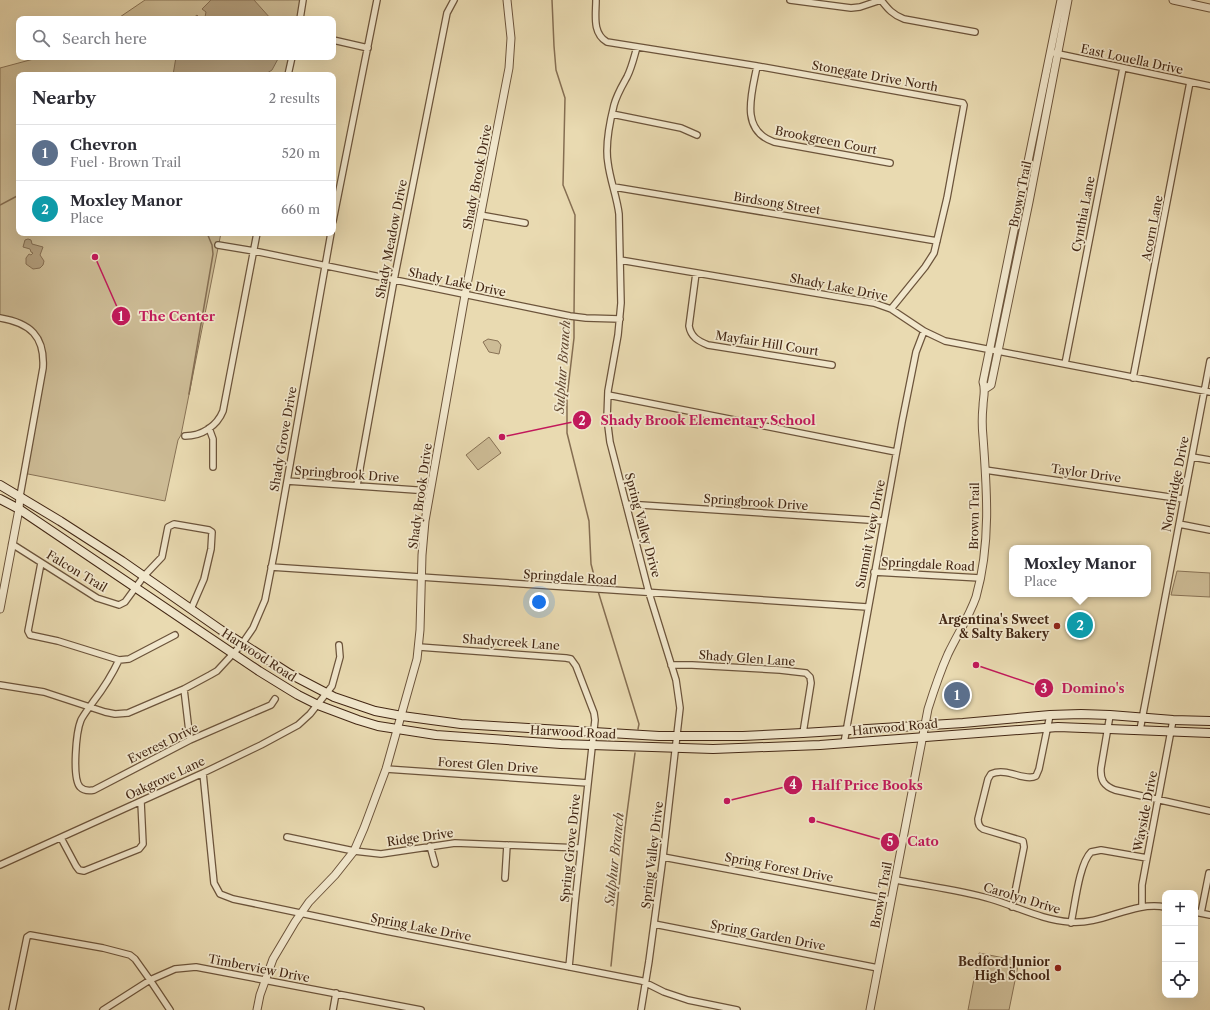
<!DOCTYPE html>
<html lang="en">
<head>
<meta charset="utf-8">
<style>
  :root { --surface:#fff; --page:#f2f2f3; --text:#2b2b33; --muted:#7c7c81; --line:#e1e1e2; --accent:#7c3aed }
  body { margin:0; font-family:"Libre Caslon Text",serif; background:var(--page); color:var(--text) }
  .controls { position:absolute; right:12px; bottom:12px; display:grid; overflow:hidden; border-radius:8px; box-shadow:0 4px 16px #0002 }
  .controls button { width:36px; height:36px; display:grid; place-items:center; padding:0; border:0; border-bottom:1px solid var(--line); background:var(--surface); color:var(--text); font:20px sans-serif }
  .you { position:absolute; left:539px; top:602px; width:14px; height:14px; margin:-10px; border:3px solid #fff; border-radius:50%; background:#1a73e8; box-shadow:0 0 0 6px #1a73e833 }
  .badge { display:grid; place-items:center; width:26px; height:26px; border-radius:50%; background:var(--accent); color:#fff; font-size:13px; font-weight:700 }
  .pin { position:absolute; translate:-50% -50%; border:2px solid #fff; box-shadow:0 1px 4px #0006 }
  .popup { position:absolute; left:1009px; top:545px; width:142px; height:52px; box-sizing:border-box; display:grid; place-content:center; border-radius:8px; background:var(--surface); filter:drop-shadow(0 1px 3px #0005); font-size:13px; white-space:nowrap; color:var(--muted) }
  .popup b { font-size:15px; color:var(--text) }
  .popup::after { content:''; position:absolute; left:50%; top:100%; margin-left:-8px; border:8px solid transparent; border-top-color:var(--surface) }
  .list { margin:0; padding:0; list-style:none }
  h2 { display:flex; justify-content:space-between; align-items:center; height:52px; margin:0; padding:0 16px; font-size:17px }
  h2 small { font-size:13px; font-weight:400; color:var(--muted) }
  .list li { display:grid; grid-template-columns:26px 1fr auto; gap:12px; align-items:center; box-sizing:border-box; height:56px; padding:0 16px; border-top:1px solid var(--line) }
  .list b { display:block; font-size:15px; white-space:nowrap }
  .list p { margin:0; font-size:13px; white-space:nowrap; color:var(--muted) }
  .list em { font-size:13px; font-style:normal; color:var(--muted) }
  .icon { flex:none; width:22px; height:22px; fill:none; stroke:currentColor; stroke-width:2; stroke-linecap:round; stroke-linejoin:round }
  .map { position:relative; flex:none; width:1210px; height:1010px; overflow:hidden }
  .search { position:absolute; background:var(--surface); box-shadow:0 4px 16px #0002; left:16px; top:16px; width:320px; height:44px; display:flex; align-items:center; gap:10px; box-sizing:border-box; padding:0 14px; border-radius:8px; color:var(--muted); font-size:15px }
  .panel { position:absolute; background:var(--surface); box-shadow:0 4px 16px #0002; left:16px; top:72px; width:320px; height:164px; border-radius:8px }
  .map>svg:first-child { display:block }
  .green { fill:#cdbc96; stroke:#887255 }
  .water { fill:#b19d7c; stroke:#856e52 }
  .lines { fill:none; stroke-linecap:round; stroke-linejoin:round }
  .stream { stroke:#856e52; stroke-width:1.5 }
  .minor-casing { stroke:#6c543b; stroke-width:8 }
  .tertiary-casing { stroke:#6c543b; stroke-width:9 }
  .secondary-casing { stroke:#432714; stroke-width:10 }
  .minor { stroke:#f1e7cc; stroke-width:5.5 }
  .tertiary { stroke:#f1e7cc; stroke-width:7 }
  .secondary { stroke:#f1e7cc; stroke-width:8 }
  .poi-dot { fill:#8f2418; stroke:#f1e7cc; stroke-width:1.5 }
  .labels { text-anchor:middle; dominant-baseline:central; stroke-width:3.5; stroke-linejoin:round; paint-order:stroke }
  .street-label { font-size:12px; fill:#432714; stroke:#f1e7cc }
  .poi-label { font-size:12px; font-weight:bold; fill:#432714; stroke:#f1e7cc; text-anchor:end }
  .water-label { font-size:13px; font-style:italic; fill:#644a33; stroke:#f1e7cc }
  .leader { fill:none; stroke:#c2185b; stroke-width:1.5 }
  .callout-dot { fill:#c2185b; stroke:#f1e7cc; stroke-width:1.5 }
  .mark-label { font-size:12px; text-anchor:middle; font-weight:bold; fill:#fff }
  .callout-label { font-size:13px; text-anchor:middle; font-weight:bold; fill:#c2185b; stroke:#f1e7cc; stroke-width:3.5; stroke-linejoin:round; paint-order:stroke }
</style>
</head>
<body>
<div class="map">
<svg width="1210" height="1010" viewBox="0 0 1210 1010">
  <rect width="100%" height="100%" fill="#e9dab1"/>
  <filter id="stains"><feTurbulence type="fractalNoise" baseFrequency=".005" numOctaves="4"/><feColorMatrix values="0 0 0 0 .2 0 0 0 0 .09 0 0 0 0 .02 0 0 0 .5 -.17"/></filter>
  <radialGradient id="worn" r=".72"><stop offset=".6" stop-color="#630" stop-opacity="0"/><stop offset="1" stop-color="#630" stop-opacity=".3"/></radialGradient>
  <!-- green -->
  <path class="green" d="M 145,0 L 303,0 L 300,19 L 117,19 Z
    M 41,57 L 292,57 L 288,75 L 19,75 L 19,233 L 221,233 L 181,435 L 178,440 L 165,501 L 23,473 L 44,356 L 32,331 L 0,318 L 0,68 Z
    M 488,339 L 498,341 L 501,345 L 499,354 L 489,352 L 483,342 Z
    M 489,437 L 501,453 L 478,470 L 466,455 Z
    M 1177,571 L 1210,573 L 1210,597 L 1171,595 Z
    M 979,953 L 1019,961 L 1009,1010 L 968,1010 Z"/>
  <!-- water -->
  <path class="water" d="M 211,0 L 254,0 L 271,19 L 192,19 L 197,15 L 201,19 L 205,17 L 206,12 L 202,9 Z
    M 176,57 L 279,57 L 272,70 L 264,75 L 173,75 Z
    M 28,239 L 31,240 L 32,244 L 43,247 L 40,255 L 44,261 L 43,265 L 40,268 L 33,269 L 26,264 L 26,258 L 29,254 L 31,255 L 33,253 L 31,252 L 30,249 L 23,247 L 25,240 Z"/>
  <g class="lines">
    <!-- stream -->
    <path class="stream" d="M 552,0 L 554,46 L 556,70 L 565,98 L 563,185 L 575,215 L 574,315
      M 0,205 L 19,195
      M 574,319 L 574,338 L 567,397 L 567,433 L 589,521 L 591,564 L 597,587
      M 189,394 L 213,254 L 212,245 L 207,233
      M 598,591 L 639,724 L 638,729
      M 611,966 L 625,828 L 635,753"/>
    <defs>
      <path id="minor" d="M 596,0 C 596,15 592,33 607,42 L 757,66 L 963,103 L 964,105 L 947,198 L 934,253 L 925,267 L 891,309
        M 790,0 L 851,8 L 860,7 L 881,0
        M 881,0 C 888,9 893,15 904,19 L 975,32
        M 300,19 L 303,0
        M 333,40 L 368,48
        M 637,47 C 634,57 632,67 627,77 C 622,86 617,94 614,105 C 610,121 605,146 608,163 C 610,180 617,197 619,214 L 621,303 L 618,335 L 608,391 L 607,418 L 610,442 L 649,593 L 676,680 L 680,708 L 663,857 L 649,961 L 641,1010
        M 1054,53 L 1210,86
        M 757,66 C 752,93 739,130 774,142 L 890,163
        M 288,75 L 292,57
        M 612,114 L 681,128 L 697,135
        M 614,187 L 937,241
        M 480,215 L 525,223
        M 333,221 L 377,0
        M 218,245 L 254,251 L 570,316 L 586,318 L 620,319
        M 620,260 L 874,303 L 891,309 L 924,331 L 945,341 L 1210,392
        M 696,273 L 689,326 C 691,337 698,341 708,345 L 832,365
        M 0,318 C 30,323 45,336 43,368 L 20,496
        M 1065,364 L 1123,68
        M 1133,378 L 1190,82
        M 608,395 L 896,452
        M 209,428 L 213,439 L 213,467
        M 185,436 C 202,436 217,426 223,411 L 257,233
        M 1192,457 L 1210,460
        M 985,470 L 1183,499
        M 287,481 L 430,491
        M 357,485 L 394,280 L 447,13 L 454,0
        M 626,504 L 884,521
        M 1179,524 L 1210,530
        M 12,544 L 97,598 L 119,605 L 125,602 L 144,576 L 162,557 L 168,527 L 174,524 L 209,530 L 212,532 L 211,549 L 204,579 L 191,609
        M 41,563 L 28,631 L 30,635 L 58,641 L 119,660
        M 271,567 L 867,607
        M 874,572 L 980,578
        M 175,635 L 129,659 L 119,660 C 112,675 103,689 93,702 C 89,708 84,714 81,720 C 76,732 72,778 80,787 C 84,791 89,791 94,790 L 190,740 L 271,705 L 275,699
        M 419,647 L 566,658 L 571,659 L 576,666 L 594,713 L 595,720 L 575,903 L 569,967
        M 671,665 L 692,665 L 780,670 L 806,673 L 810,677 L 811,683 L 803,733
        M 0,685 L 44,692 L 105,712 L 115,714 L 128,713 L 184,689 L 210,675 L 217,671 L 242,644 L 253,628 L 265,600 L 275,549 L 331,233
        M 184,689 L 190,740
        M 1110,715 L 1101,768 C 1100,780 1104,786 1115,790 L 1210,811
        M 1140,730 L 1210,361
        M 844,743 L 902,422 L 916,352 L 924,331
        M 386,769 L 588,783
        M 203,773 L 214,883 L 220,894 L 233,899 L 386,931 L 642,981 L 664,992 L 688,1000 L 737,1010
        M 287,837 L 354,851 L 381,854 L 455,843 L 580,848
        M 61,838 L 76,866 L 79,870 L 84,871 L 139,849 L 143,844 L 141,802
        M 430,846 L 435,864
        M 663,857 L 891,900
        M 0,865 L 203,773 L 261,745 L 298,725 L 310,714 L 332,686 L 340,657 L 339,645
        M 505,878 L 507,845
        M 896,880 C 927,886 960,890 991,899 C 1018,907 1042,920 1070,922 C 1103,925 1132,901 1165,907
        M 1012,907 L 1024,847 L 1023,841 L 983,829 C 979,827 978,824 978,819 L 988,779 L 991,774 C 1007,767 1025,782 1036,776 L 1039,769 L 1050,715
        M 1142,907 L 1142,885 L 1147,858 L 1173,720
        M 1195,912 L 1210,915
        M 1201,913 L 1209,873
        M 1071,923 C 1075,905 1079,864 1091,852 L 1101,850 L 1147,858
        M 654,924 L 878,968
        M 12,1010 L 27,937 L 30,935 L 103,948 L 130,955 L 135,959 L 150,980 L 170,1010
        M 103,1010 L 150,980 L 175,969 L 196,967 L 421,1010
        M 333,1010 L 336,993"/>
      <path id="tertiary" d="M 1173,0 L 1210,8
        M 985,389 L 991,385 L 1029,202 L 1068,0
        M 0,609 L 19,509 L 20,496
        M 257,1010 L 260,995 L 273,959 L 295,922 L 309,902 L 335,875 L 354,851 L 364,828 L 386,769 L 417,659 L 420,630 L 422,555 L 425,521 L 465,295 L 509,68 L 511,38 L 507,0
        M 870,1010 L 928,709 C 934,690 940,672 948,654 C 957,635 969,617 976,597 C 991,544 987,490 983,437 C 982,427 982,416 983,406 C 983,398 986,391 983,382 L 1061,0"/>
      <path id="secondary" d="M 0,485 L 60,521 L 122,561 L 221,630 L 290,674 L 334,697 L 375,711 L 402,716 L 461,724 L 659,736 L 743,736 L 803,733 L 963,723 L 1050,715 L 1081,714 L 1110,715 L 1173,720 L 1210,721
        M 0,499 L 19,509 L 259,671 L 298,695 L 318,705 L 358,720 L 378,726 L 436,735 L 561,744 L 713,749 L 820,745 L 1058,727 L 1210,733"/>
    </defs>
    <!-- minor casing -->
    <use href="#minor" class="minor-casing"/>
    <!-- tertiary casing -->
    <use href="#tertiary" class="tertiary-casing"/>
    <!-- secondary casing -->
    <use href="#secondary" class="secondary-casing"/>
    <!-- minor -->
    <use href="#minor" class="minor"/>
    <!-- tertiary -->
    <use href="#tertiary" class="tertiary"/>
    <!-- secondary -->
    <use href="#secondary" class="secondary"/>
  </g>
  <!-- markers -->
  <g class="poi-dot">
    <circle cx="1057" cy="626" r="4"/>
    <circle cx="1058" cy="968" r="4"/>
  </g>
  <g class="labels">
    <!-- street labels -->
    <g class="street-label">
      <text transform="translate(1132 59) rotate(12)">East Louella Drive</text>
      <text transform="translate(875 76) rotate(10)">Stonegate Drive North</text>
      <text transform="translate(826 140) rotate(11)">Brookgreen Court</text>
      <text transform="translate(477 177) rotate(-79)">Shady Brook Drive</text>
      <text transform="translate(1020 194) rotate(-78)">Brown Trail</text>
      <text transform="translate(777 203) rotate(9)">Birdsong Street</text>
      <text transform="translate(1083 214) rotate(-79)">Cynthia Lane</text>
      <text transform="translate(1152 228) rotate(-79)">Acorn Lane</text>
      <text transform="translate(391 239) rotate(-79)">Shady Meadow Drive</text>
      <text transform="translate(457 282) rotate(12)">Shady Lake Drive</text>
      <text transform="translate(839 287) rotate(11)">Shady Lake Drive</text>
      <text transform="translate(767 343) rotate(9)">Mayfair Hill Court</text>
      <text transform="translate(283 439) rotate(-80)">Shady Grove Drive</text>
      <text transform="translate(1086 473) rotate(8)">Taylor Drive</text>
      <text transform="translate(347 474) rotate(4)">Springbrook Drive</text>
      <text transform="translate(1175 484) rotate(-79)">Northridge Drive</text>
      <text transform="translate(420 496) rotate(-82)">Shady Brook Drive</text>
      <text transform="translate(756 502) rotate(4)">Springbrook Drive</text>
      <text transform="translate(974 516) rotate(-89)">Brown Trail</text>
      <text transform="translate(643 525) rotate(75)">Spring Valley Drive</text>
      <text transform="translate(870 534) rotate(-79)">Summit View Drive</text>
      <text transform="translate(928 564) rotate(3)">Springdale Road</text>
      <text transform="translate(77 571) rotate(31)">Falcon Trail</text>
      <text transform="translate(570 577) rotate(4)">Springdale Road</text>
      <text transform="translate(511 642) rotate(4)">Shadycreek Lane</text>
      <text transform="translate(259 655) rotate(33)">Harwood Road</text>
      <text transform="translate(747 658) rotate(4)">Shady Glen Lane</text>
      <text transform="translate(895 727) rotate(-5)">Harwood Road</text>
      <text transform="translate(573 732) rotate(3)">Harwood Road</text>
      <text transform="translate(163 743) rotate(-26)">Everest Drive</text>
      <text transform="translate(488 765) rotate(4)">Forest Glen Drive</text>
      <text transform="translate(165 778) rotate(-25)">Oakgrove Lane</text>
      <text transform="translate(1145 811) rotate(-79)">Wayside Drive</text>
      <text transform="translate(420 837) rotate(-8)">Ridge Drive</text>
      <text transform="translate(570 848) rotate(-84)">Spring Grove Drive</text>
      <text transform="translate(652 855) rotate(-83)">Spring Valley Drive</text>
      <text transform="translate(779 867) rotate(11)">Spring Forest Drive</text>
      <text transform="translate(881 895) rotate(-79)">Brown Trail</text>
      <text transform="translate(1022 898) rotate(17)">Carolyn Drive</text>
      <text transform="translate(421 927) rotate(11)">Spring Lake Drive</text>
      <text transform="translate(768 935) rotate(11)">Spring Garden Drive</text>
      <text transform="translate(259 968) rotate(11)">Timberview Drive</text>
    </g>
    <!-- poi labels -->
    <g class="poi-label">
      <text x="1049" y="619">Argentina's Sweet<tspan x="1049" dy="14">&amp; Salty Bakery</tspan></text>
      <text x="1050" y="961">Bedford Junior<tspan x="1050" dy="14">High School</tspan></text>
    </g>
    <!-- water labels -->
    <g class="water-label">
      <text transform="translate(562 367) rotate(-86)">Sulphur Branch</text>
      <text transform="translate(614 859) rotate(-84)">Sulphur Branch</text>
    </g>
  </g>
  <!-- callouts -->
  <path class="leader" d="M95 257L121 316M502 437L582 420M976 665L1044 688M727 801L793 785M812 820L890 842"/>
  <g class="callout-dot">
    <circle cx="95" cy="257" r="4"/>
    <circle cx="502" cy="437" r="4"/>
    <circle cx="976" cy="665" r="4"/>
    <circle cx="727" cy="801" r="4"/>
    <circle cx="812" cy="820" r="4"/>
    <circle cx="121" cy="316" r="10"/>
    <circle cx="582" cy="420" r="10"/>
    <circle cx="1044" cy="688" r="10"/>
    <circle cx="793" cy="785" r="10"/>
    <circle cx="890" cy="842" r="10"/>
  </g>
  <g class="mark-label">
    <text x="121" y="321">1</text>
    <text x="582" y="425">2</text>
    <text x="1044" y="693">3</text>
    <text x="793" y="789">4</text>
    <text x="890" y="846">5</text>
  </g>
  <g class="callout-label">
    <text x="177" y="321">The Center</text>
    <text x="708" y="425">Shady Brook Elementary School</text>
    <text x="1093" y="693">Domino's</text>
    <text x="867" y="790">Half Price Books</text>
    <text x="923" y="846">Cato</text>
  </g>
  <rect width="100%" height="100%" filter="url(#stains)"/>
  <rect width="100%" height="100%" fill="url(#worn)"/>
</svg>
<div class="controls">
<button>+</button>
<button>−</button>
<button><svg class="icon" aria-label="locate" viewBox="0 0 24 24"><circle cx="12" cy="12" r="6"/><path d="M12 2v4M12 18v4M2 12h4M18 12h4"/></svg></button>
</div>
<div class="you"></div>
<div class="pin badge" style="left:957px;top:695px;background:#5c6f8a">1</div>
<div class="pin badge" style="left:1080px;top:625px;background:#0f9aa8">2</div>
<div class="popup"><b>Moxley Manor</b>Place</div>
<div class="search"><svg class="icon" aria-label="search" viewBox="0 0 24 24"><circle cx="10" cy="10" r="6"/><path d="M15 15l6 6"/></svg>Search here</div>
<section class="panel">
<h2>Nearby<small>2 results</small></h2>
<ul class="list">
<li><span class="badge" style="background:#5c6f8a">1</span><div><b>Chevron</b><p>Fuel · Brown Trail</p></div><em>520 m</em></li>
<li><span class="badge" style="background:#0f9aa8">2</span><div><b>Moxley Manor</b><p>Place</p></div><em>660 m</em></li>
</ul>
</section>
</div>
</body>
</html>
